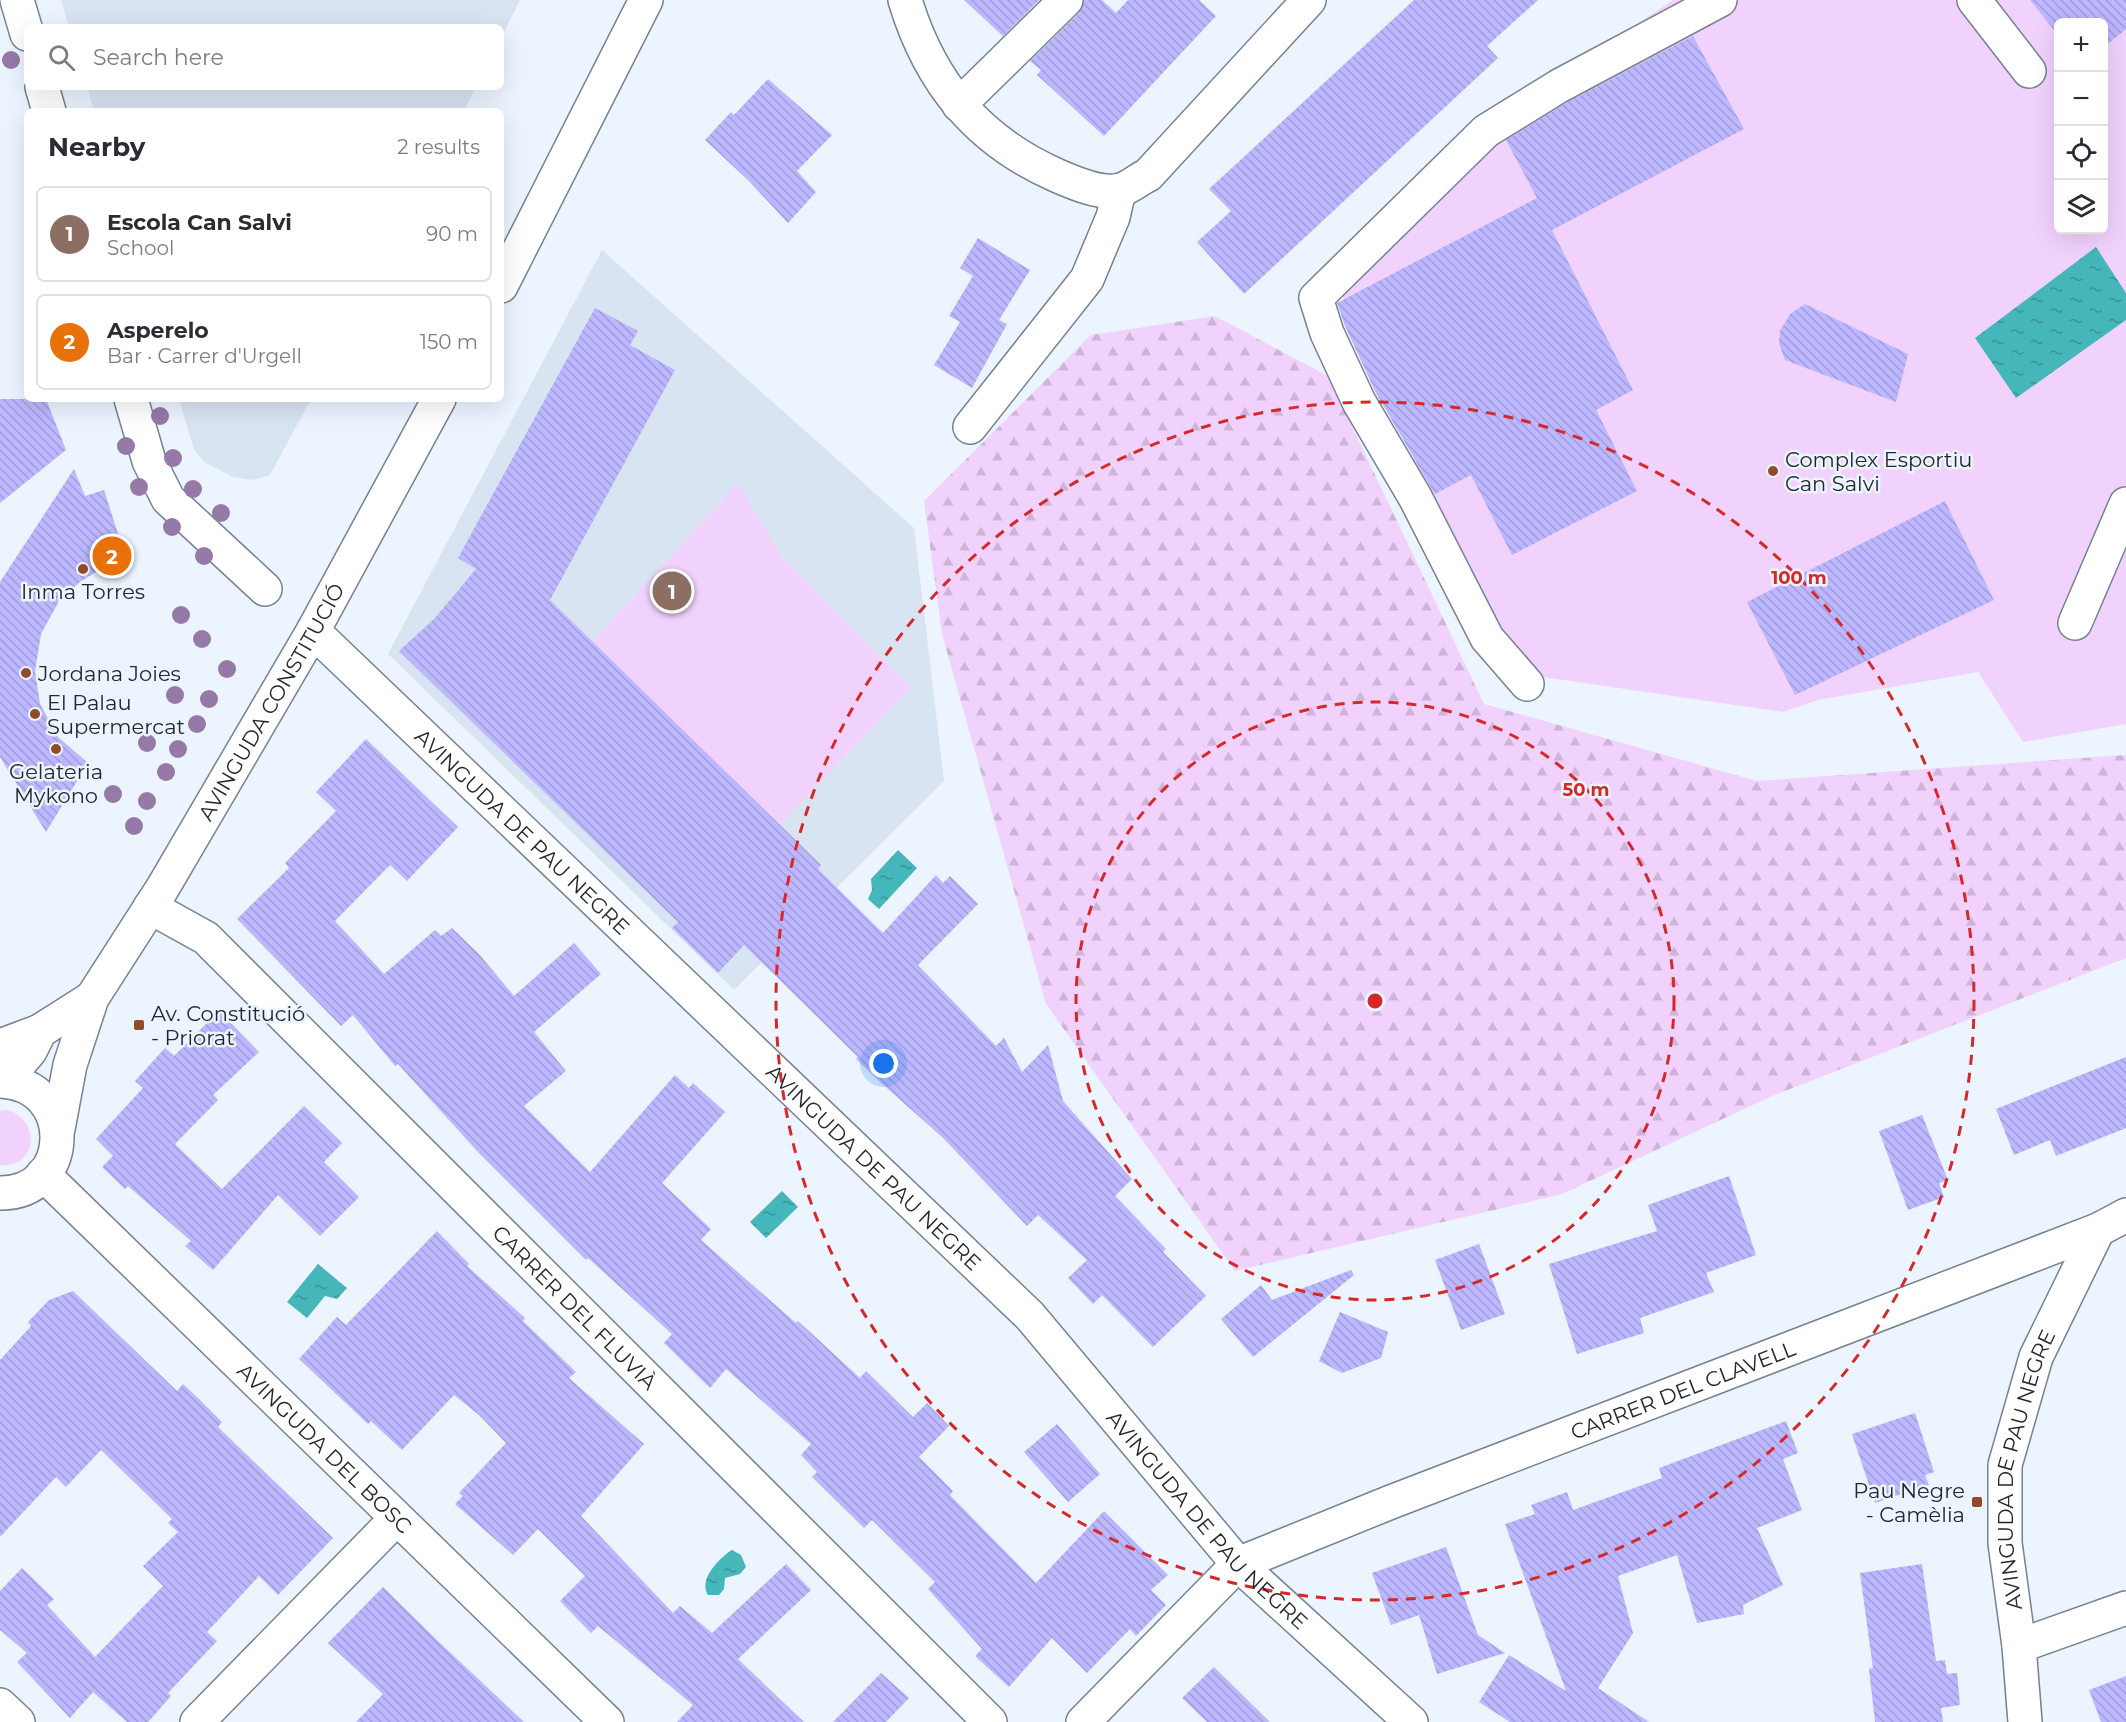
<!DOCTYPE html>
<html lang="en">
<head>
<meta charset="utf-8">
<style>
  :root { --surface:#fff; --page:#f2f2f3; --text:#2b2b33; --muted:#7c7c81; --line:#e1e1e2; --accent:#ea580c }
  body { margin:0; font-family:Montserrat,sans-serif; background:var(--page); color:var(--text) }
  .controls { position:absolute; right:18px; top:18px; display:grid; overflow:hidden; border-radius:9px; box-shadow:0 6px 24px #0002 }
  .controls button { width:54px; height:54px; display:grid; place-items:center; padding:0; border:0; border-bottom:2px solid var(--line); background:var(--surface); color:var(--text); font:30px sans-serif }
  .you { position:absolute; left:884px; top:1064px; width:21px; height:21px; margin:-15px; border:4px solid #fff; border-radius:50%; background:#1a73e8; box-shadow:0 0 0 9px #1a73e833 }
  .badge { display:grid; place-items:center; width:39px; height:39px; border-radius:50%; background:var(--accent); color:#fff; font-size:20px; font-weight:700 }
  .pin { position:absolute; translate:-50% -50%; border:3px solid #fff; box-shadow:0 2px 6px #0006 }
  .list { margin:0; padding:0; list-style:none }
  h2 { display:flex; justify-content:space-between; align-items:center; height:78px; margin:0; padding:0 24px; font-size:26px }
  h2 small { font-size:20px; font-weight:400; color:var(--muted) }
  .list li { display:grid; grid-template-columns:39px 1fr auto; gap:18px; align-items:center; box-sizing:border-box; height:96px; margin:0 12px 12px; padding:0 12px; border:2px solid var(--line); border-radius:9px }
  .list b { display:block; font-size:22px; white-space:nowrap }
  .list p { margin:0; font-size:20px; white-space:nowrap; color:var(--muted) }
  .list em { font-size:20px; font-style:normal; color:var(--muted) }
  .icon { flex:none; width:33px; height:33px; fill:none; stroke:currentColor; stroke-width:2; stroke-linecap:round; stroke-linejoin:round }
  .map { position:relative; flex:none; width:2126px; height:1722px; overflow:hidden }
  .search { position:absolute; background:var(--surface); box-shadow:0 6px 24px #0002; left:24px; top:24px; width:480px; height:66px; display:flex; align-items:center; gap:15px; box-sizing:border-box; padding:0 21px; border-radius:9px; color:var(--muted); font-size:22px }
  .panel { position:absolute; background:var(--surface); box-shadow:0 6px 24px #0002; left:24px; top:108px; width:480px; height:294px; border-radius:9px }
  .map>svg:first-child { display:block }
  .built { fill:#d9e4f3 }
  .green { fill:#f1d2fd; fill-rule:evenodd }
  .forest { fill:url(#forest-firs) }
  .water { fill:url(#water-ripples) }
  .building { fill:url(#building-back-hatch) }
  .lines { fill:none; stroke-linecap:round; stroke-linejoin:round }
  .minor-casing { stroke:#768292; stroke-width:36 }
  .minor { stroke:#fff; stroke-width:33 }
  .tree { fill:#9579a7 }
  .ring { fill:none; stroke:#d62828; stroke-width:3; stroke-dasharray:10 8 }
  .poi-dot { fill:#924b27; stroke:#ecf4ff; stroke-width:2 }
  .labels { text-anchor:middle; dominant-baseline:central; stroke-width:5; stroke-linejoin:round; paint-order:stroke }
  .poi-label { font-size:21px; fill:#23282f; stroke:#ecf4ff; text-anchor:start }
  .street-label { font-size:21px; fill:#23282f; stroke:#ecf4ff }
  .centre { fill:#d62828; stroke:#ecf4ff; stroke-width:3 }
  .ring-label { font-size:18px; text-anchor:middle; font-weight:bold; fill:#d62828; stroke:#ecf4ff; stroke-width:5; stroke-linejoin:round; paint-order:stroke }
</style>
</head>
<body>
<div class="map">
<svg width="2126" height="1722" viewBox="0 0 2126 1722">
  <defs>
    <pattern id="forest-firs" width="22" height="20" patternUnits="userSpaceOnUse" patternTransform="scale(1.5)"><rect width="22" height="20" fill="#f1d2fd"/><path d="M5 1l3.5 6h-7zM16 11l3.5 6h-7z" fill="#ceb4d9"/></pattern>
    <pattern id="water-ripples" width="26" height="14" patternUnits="userSpaceOnUse" patternTransform="scale(1.5)"><rect width="26" height="14" fill="#45b6ba"/><path d="M2 4q2-2 4 0t4 0M15 11q2-2 4 0t4 0" fill="none" stroke="#399498"/></pattern>
    <pattern id="building-back-hatch" width="6" height="6" patternUnits="userSpaceOnUse" patternTransform="scale(1.5)"><rect width="6" height="6" fill="#bcb7fe"/><path d="M-1 5l2 2M0 0l6 6M5-1l2 2" fill="none" stroke="#a19dda"/></pattern>
  </defs>
  <rect width="100%" height="100%" fill="#ecf4ff"/>
  <!-- built -->
  <path class="built" d="M 61,0 L 520,0 L 501,38 L 501,27 L 69,27 Z
    M 87,87 L 476,87 L 464,111 L 94,111 Z
    M 602,250 L 914,528 L 944,781 L 734,990 L 388,654 Z
    M 179,399 L 311,399 L 270,475 L 252,480 L 233,477 L 204,462 L 194,450 Z"/>
  <!-- green -->
  <path class="green" d="M 1673,0 L 2126,0 L 2126,724 L 2023,742 L 1978,672 L 1818,700 L 1783,712 L 1508,672 L 1331,270 L 1421,170 ZM 2058,22 L 2104,22 L 2104,230 L 2058,230 Z
    M 738,483 L 782,557 L 911,688 L 779,825 L 592,642 Z
    M 7,1110 C 43,1121 36,1169 0,1165 L 0,1111 Z"/>
  <!-- forest -->
  <path class="forest" d="M 1215,316 L 1328,376 L 1484,704 L 1757,781 L 2126,755 L 2126,958 L 1772,1096 L 1562,1194 L 1235,1271 L 1046,1004 L 942,634 L 924,501 L 1091,335 Z"/>
  <!-- water -->
  <path class="water" d="M 2096,247 L 2126,293 L 2126,320 L 2016,398 L 1975,338 Z
    M 898,850 L 917,868 L 879,909 L 868,899 L 872,890 L 871,879 Z
    M 782,1191 L 798,1207 L 766,1238 L 750,1222 Z
    M 318,1264 L 347,1288 L 337,1299 L 325,1296 L 307,1318 L 287,1302 Z
    M 732,1550 L 741,1555 L 746,1567 L 740,1574 L 725,1578 L 724,1589 L 719,1595 L 708,1595 C 698,1580 719,1558 732,1550 Z"/>
  <!-- building -->
  <path class="building" d="M 964,0 L 1039,0 L 1003,36 Z
    M 1084,0 L 1102,0 L 1116,13 L 1128,0 L 1199,0 L 1216,16 L 1104,136 L 1037,75 L 1041,70 L 1030,61 L 1079,13 Z
    M 1414,0 L 1538,0 L 1487,46 L 1498,58 L 1244,294 L 1197,242 L 1231,211 L 1209,189 Z
    M 2030,0 L 2126,0 L 2126,29 L 2103,48 L 2103,22 L 2058,22 L 2058,35 Z
    M 1693,36 L 1744,129 L 1552,230 L 1633,390 L 1596,410 L 1637,491 L 1512,555 L 1471,475 L 1435,494 L 1376,393 L 1345,326 L 1337,303 L 1537,198 L 1506,140 L 1568,102 Z
    M 768,79 L 832,135 L 797,171 L 816,192 L 788,223 L 749,181 L 705,140 L 731,112 L 734,115 Z
    M 978,238 L 1030,270 L 999,320 L 1007,324 L 972,388 L 934,365 L 960,322 L 949,316 L 973,276 L 960,268 Z
    M 1805,304 L 1908,354 L 1896,402 L 1785,360 L 1779,343 L 1780,331 L 1790,314 Z
    M 595,308 L 638,331 L 630,345 L 675,370 L 550,600 L 821,865 L 818,869 L 883,933 L 936,875 L 943,883 L 950,876 L 978,904 L 918,965 L 996,1046 L 1004,1038 L 1022,1072 L 1048,1045 L 1063,1101 L 1132,1179 L 1115,1196 L 1166,1249 L 1163,1252 L 1206,1296 L 1153,1347 L 1102,1295 L 1093,1304 L 1068,1278 L 1087,1260 L 1038,1215 L 1027,1226 L 942,1137 L 879,1081 L 856,1059 L 858,1057 L 744,945 L 718,973 L 672,928 L 678,922 L 399,651 L 435,618 L 476,569 L 458,558 Z
    M 0,399 L 46,399 L 66,450 L 0,503 Z
    M 74,469 L 85,496 L 104,490 L 127,562 L 96,572 L 80,582 L 59,601 L 41,634 L 35,671 L 40,704 L 58,737 L 88,763 L 46,832 L 0,757 L 0,582 Z
    M 1945,501 L 1994,600 L 1795,695 L 1747,602 Z
    M 366,739 L 458,827 L 407,881 L 390,865 L 335,921 L 384,974 L 435,930 L 441,936 L 452,928 L 479,954 L 514,996 L 574,943 L 601,974 L 534,1032 L 566,1071 L 524,1106 L 590,1172 L 675,1075 L 689,1088 L 693,1083 L 725,1112 L 662,1183 L 711,1229 L 701,1240 L 796,1323 L 798,1321 L 860,1378 L 866,1371 L 913,1417 L 927,1403 L 949,1426 L 919,1457 L 953,1491 L 950,1495 L 1036,1583 L 1104,1511 L 1168,1575 L 1151,1590 L 1166,1605 L 1136,1636 L 1130,1629 L 1087,1673 L 1052,1638 L 1009,1687 L 975,1656 L 982,1649 L 928,1589 L 935,1582 L 872,1520 L 864,1528 L 812,1477 L 817,1472 L 801,1455 L 811,1444 L 726,1369 L 710,1388 L 664,1343 L 672,1334 L 588,1258 L 586,1260 L 478,1152 L 398,1064 L 395,1066 L 353,1015 L 341,1026 L 237,919 L 289,868 L 285,863 L 336,811 L 316,792 Z
    M 219,1011 L 259,1052 L 213,1095 L 218,1100 L 175,1144 L 222,1189 L 304,1106 L 342,1143 L 324,1162 L 359,1197 L 320,1236 L 278,1195 L 213,1270 L 185,1246 L 191,1241 L 128,1186 L 125,1189 L 102,1167 L 113,1156 L 96,1139 L 143,1088 L 135,1081 L 165,1048 L 174,1056 Z
    M 2126,1057 L 2126,1128 L 2056,1156 L 2050,1140 L 2014,1155 L 1996,1109 Z
    M 1922,1115 L 1948,1180 L 1939,1183 L 1944,1197 L 1908,1210 L 1879,1131 Z
    M 1729,1176 L 1756,1255 L 1706,1273 L 1714,1292 L 1640,1318 L 1644,1333 L 1577,1354 L 1549,1264 L 1657,1231 L 1648,1205 Z
    M 437,1231 L 469,1264 L 467,1266 L 525,1318 L 523,1321 L 576,1372 L 569,1378 L 644,1444 L 581,1516 L 673,1613 L 680,1606 L 712,1633 L 786,1564 L 811,1590 L 738,1659 L 804,1722 L 677,1722 L 693,1705 L 598,1626 L 591,1633 L 560,1601 L 585,1576 L 538,1529 L 513,1555 L 455,1504 L 463,1496 L 459,1493 L 506,1443 L 479,1415 L 454,1395 L 402,1450 L 371,1421 L 368,1424 L 299,1359 L 337,1317 L 346,1325 Z
    M 1479,1244 L 1505,1314 L 1461,1330 L 1435,1260 Z
    M 1351,1270 L 1354,1275 L 1253,1357 L 1221,1319 L 1261,1285 L 1272,1300 Z
    M 73,1291 L 177,1391 L 183,1384 L 201,1401 L 222,1422 L 218,1427 L 333,1538 L 278,1595 L 259,1576 L 207,1632 L 217,1641 L 168,1693 L 171,1696 L 148,1722 L 127,1722 L 93,1692 L 70,1718 L 17,1662 L 27,1653 L 0,1630 L 0,1591 L 22,1568 L 54,1599 L 47,1605 L 95,1657 L 163,1586 L 143,1566 L 178,1532 L 168,1523 L 172,1519 L 101,1450 L 66,1487 L 56,1477 L 0,1537 L 0,1360 L 31,1326 L 28,1322 L 49,1300 Z
    M 1340,1312 L 1388,1332 L 1381,1358 L 1342,1373 L 1319,1361 Z
    M 1915,1413 L 1934,1472 L 1925,1475 L 1929,1485 L 1875,1503 L 1852,1434 Z
    M 1786,1421 L 1798,1453 L 1783,1459 L 1802,1510 L 1757,1528 L 1783,1585 L 1743,1605 L 1744,1614 L 1697,1623 L 1677,1555 L 1618,1576 L 1633,1633 L 1598,1688 L 1649,1722 L 1510,1722 L 1479,1702 L 1509,1655 L 1566,1691 L 1505,1524 L 1535,1514 L 1531,1505 L 1567,1492 L 1573,1510 L 1662,1478 L 1659,1468 Z
    M 1057,1424 L 1100,1474 L 1068,1502 L 1024,1452 Z
    M 1446,1547 L 1478,1635 L 1505,1653 L 1437,1674 L 1419,1615 L 1391,1625 L 1372,1573 Z
    M 1922,1564 L 1936,1661 L 1945,1660 L 1947,1674 L 1957,1673 L 1960,1705 L 1941,1708 L 1943,1722 L 1875,1722 L 1869,1669 L 1873,1668 L 1860,1573 Z
    M 383,1587 L 439,1642 L 524,1722 L 356,1722 L 383,1694 L 328,1643 Z
    M 1214,1667 L 1270,1722 L 1207,1722 L 1182,1698 Z
    M 881,1673 L 909,1698 L 886,1722 L 833,1722 Z
    M 2126,1676 L 2126,1722 L 2101,1722 L 2089,1690 Z"/>
  <g class="lines">
    <defs>
      <g id="minor">
        <path d="M 17,0 L 27,34"/>
        <path d="M 905,0 C 930,83 978,141 1058,176 C 1074,183 1102,195 1120,190 C 1129,188 1139,179 1148,175 L 1309,0"/>
        <path d="M 1974,0 L 2029,71"/>
        <path d="M 42,87 L 49,111"/>
        <path d="M 959,105 L 1066,0"/>
        <path d="M 501,286 L 646,0"/>
        <path d="M 131,399 L 149,461 L 168,499 L 265,589"/>
        <path d="M 970,427 L 1087,279 L 1113,217 L 1119,191"/>
        <path d="M 2075,623 L 2126,504"/>
        <path id="s1" d="M 313,631 L 1030,1316 L 1238,1564 L 1411,1722"/>
        <path d="M 1527,684 L 1487,638 L 1415,497 L 1359,402 L 1327,333 L 1316,298 L 1486,131 L 1559,86 L 1720,0"/>
        <path id="s2" d="M 150,907 L 206,938 L 990,1722"/>
        <path d="M 0,1046 L 40,1031"/>
        <path d="M 0,1077 L 18,1065 L 30,1051 L 40,1031 L 92,998"/>
        <path d="M 0,1081 C 78,1084 74,1194 0,1193"/>
        <path id="s3" d="M 58,1129 L 70,1065 L 92,998 L 162,889 L 313,631 L 439,399"/>
        <path id="s4" d="M 43,1174 L 607,1722"/>
        <path d="M 2019,1646 L 2126,1608"/>
        <path d="M 0,1705 L 18,1722"/>
        <path d="M 197,1722 L 396,1519"/>
        <path id="s5" d="M 1083,1722 L 1238,1564 L 1391,1502 L 2098,1230 L 2126,1215"/>
        <path id="s6" d="M 2025,1722 L 2019,1646 L 2005,1543 L 2005,1465 L 2036,1357 L 2098,1230"/>
      </g>
    </defs>
    <!-- minor casing -->
    <use href="#minor" class="minor-casing"/>
    <!-- minor -->
    <use href="#minor" class="minor"/>
  </g>
  <!-- trees -->
  <g class="tree">
    <circle cx="11" cy="60" r="9"/>
    <circle cx="160" cy="416" r="9"/>
    <circle cx="126" cy="446" r="9"/>
    <circle cx="173" cy="458" r="9"/>
    <circle cx="139" cy="487" r="9"/>
    <circle cx="193" cy="489" r="9"/>
    <circle cx="221" cy="513" r="9"/>
    <circle cx="172" cy="527" r="9"/>
    <circle cx="204" cy="556" r="9"/>
    <circle cx="181" cy="615" r="9"/>
    <circle cx="202" cy="639" r="9"/>
    <circle cx="227" cy="669" r="9"/>
    <circle cx="175" cy="695" r="9"/>
    <circle cx="209" cy="699" r="9"/>
    <circle cx="197" cy="724" r="9"/>
    <circle cx="147" cy="743" r="9"/>
    <circle cx="178" cy="749" r="9"/>
    <circle cx="166" cy="772" r="9"/>
    <circle cx="113" cy="794" r="9"/>
    <circle cx="147" cy="801" r="9"/>
    <circle cx="134" cy="826" r="9"/>
  </g>
  <!-- distance rings -->
  <g class="ring">
    <circle cx="1375" cy="1001" r="299"/>
    <circle cx="1375" cy="1001" r="599"/>
  </g>
  <!-- markers -->
  <g class="poi-dot">
    <circle cx="1773" cy="471" r="6"/>
    <circle cx="83" cy="569" r="6"/>
    <circle cx="26" cy="673" r="6"/>
    <circle cx="35" cy="714" r="6"/>
    <circle cx="56" cy="749" r="6"/>
    <rect x="133" y="1019" width="12" height="12" rx="3"/>
    <rect x="1971" y="1496" width="12" height="12" rx="3"/>
  </g>
  <g class="labels">
    <!-- poi labels -->
    <g class="poi-label">
      <text x="1785" y="459">Complex Esportiu<tspan x="1785" dy="24">Can Salvi</tspan></text>
      <text x="83" y="591" text-anchor="middle">Inma Torres</text>
      <text x="38" y="673">Jordana Joies</text>
      <text x="47" y="702">El Palau<tspan x="47" dy="24">Supermercat</tspan></text>
      <text x="56" y="771" text-anchor="middle">Gelateria<tspan x="56" dy="24">Mykono</tspan></text>
      <text x="151" y="1013">Av. Constitució<tspan x="151" dy="24">- Priorat</tspan></text>
      <text x="1965" y="1490" text-anchor="end">Pau Negre<tspan x="1965" dy="24">- Camèlia</tspan></text>
    </g>
    <!-- street labels -->
    <g class="street-label">
      <text stroke="none"><textPath href="#s3" startOffset="482">AVINGUDA CONSTITUCIÓ</textPath></text>
      <text stroke="none"><textPath href="#s1" startOffset="290">AVINGUDA DE PAU NEGRE</textPath></text>
      <text stroke="none"><textPath href="#s1" startOffset="776">AVINGUDA DE PAU NEGRE</textPath></text>
      <text stroke="none"><textPath href="#s2" startOffset="586">CARRER DEL FLUVIÀ</textPath></text>
      <text stroke="none"><textPath href="#s5" startOffset="699">CARRER DEL CLAVELL</textPath></text>
      <text stroke="none"><textPath href="#s4" startOffset="393">AVINGUDA DEL BOSC</textPath></text>
      <text stroke="none"><textPath href="#s6" startOffset="256">AVINGUDA DE PAU NEGRE</textPath></text>
      <text stroke="none"><textPath href="#s1" startOffset="1262">AVINGUDA DE PAU NEGRE</textPath></text>
    </g>
  </g>
  <circle cx="1375" cy="1001" r="9" class="centre"/>
  <g class="ring-label">
    <text x="1799" y="584">100 m</text>
    <text x="1586" y="796">50 m</text>
  </g>
</svg>
<div class="controls">
<button>+</button>
<button>−</button>
<button><svg class="icon" aria-label="locate" viewBox="0 0 24 24"><circle cx="12" cy="12" r="6"/><path d="M12 2v4M12 18v4M2 12h4M18 12h4"/></svg></button>
<button><svg class="icon" aria-label="layers" viewBox="0 0 24 24"><path d="M12 4l9 5-9 5-9-5zM3 14l9 5 9-5"/></svg></button>
</div>
<div class="you"></div>
<div class="pin badge" style="left:672px;top:591px;background:#8d6e63">1</div>
<div class="pin badge" style="left:112px;top:556px;background:#e8710a">2</div>
<div class="search"><svg class="icon" aria-label="search" viewBox="0 0 24 24"><circle cx="10" cy="10" r="6"/><path d="M15 15l6 6"/></svg>Search here</div>
<section class="panel">
<h2>Nearby<small>2 results</small></h2>
<ul class="list">
<li><span class="badge" style="background:#8d6e63">1</span><div><b>Escola Can Salvi</b><p>School</p></div><em>90 m</em></li>
<li><span class="badge" style="background:#e8710a">2</span><div><b>Asperelo</b><p>Bar · Carrer d'Urgell</p></div><em>150 m</em></li>
</ul>
</section>
</div>
</body>
</html>
